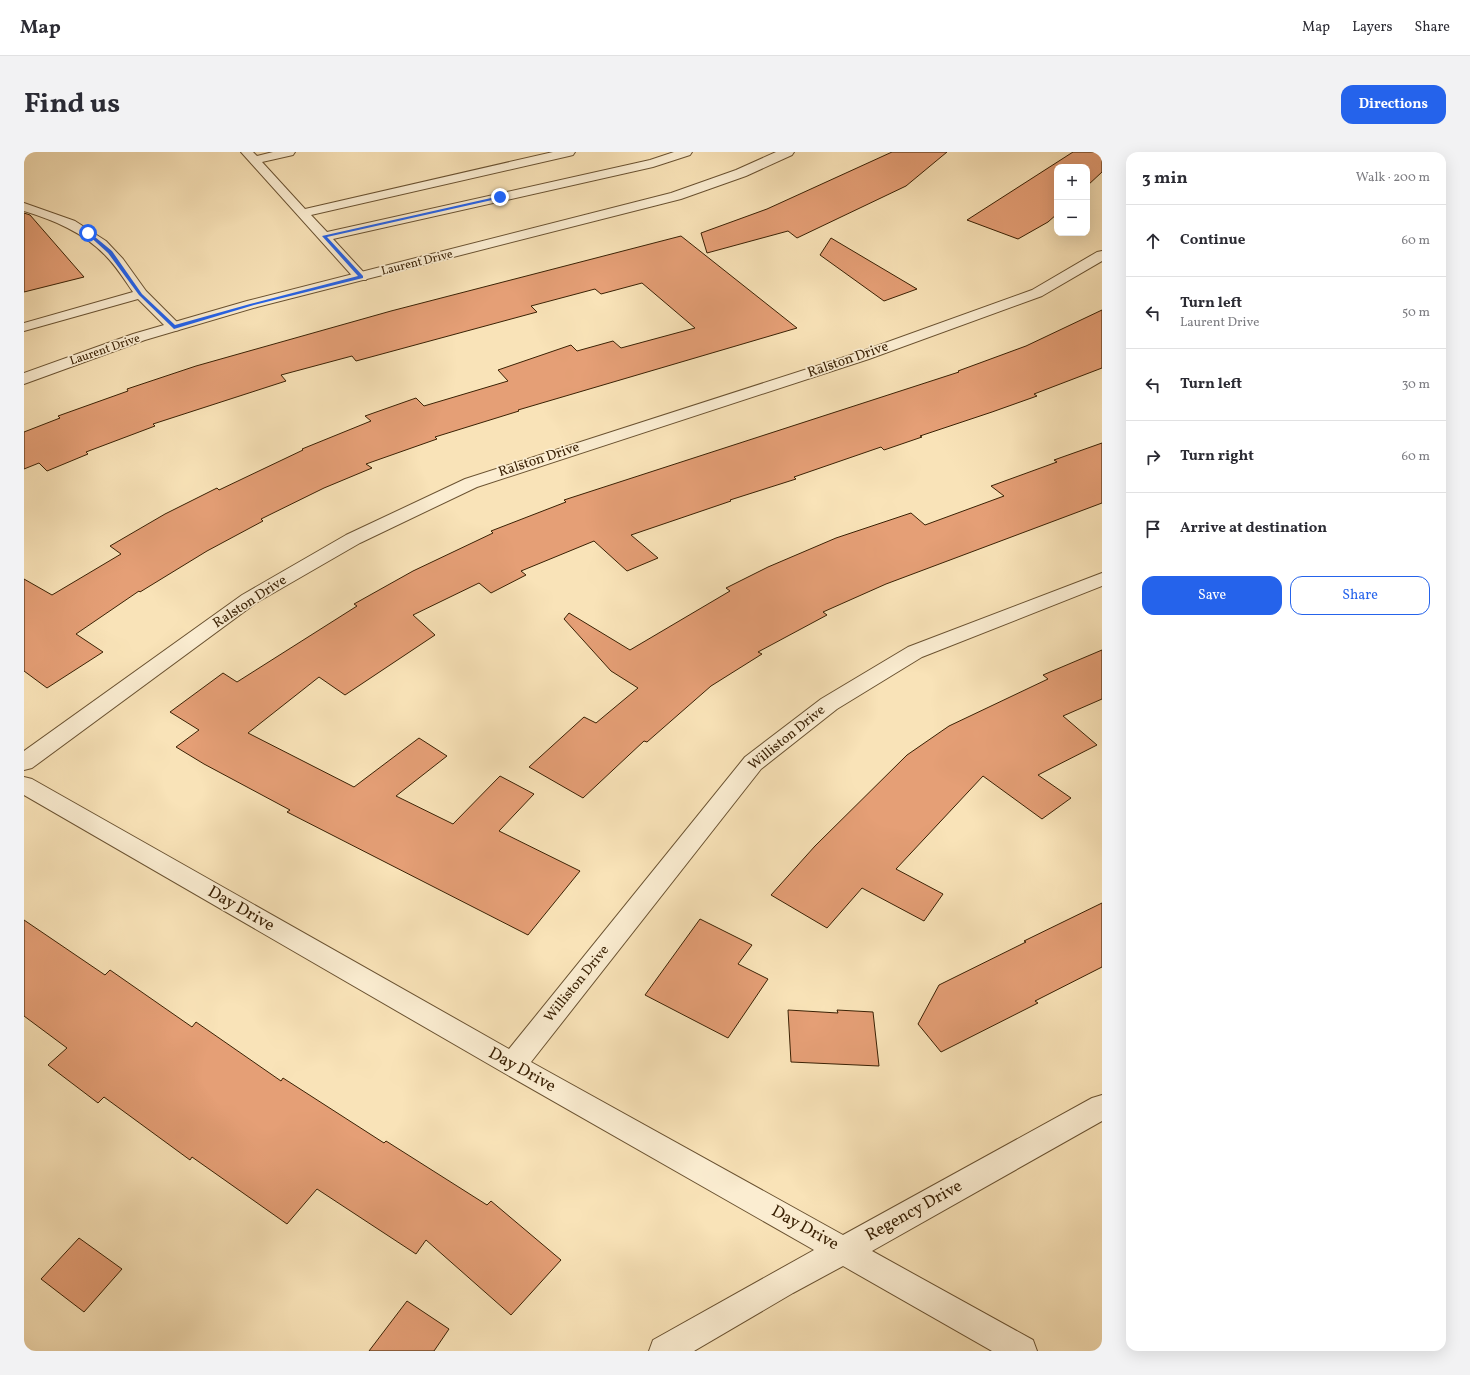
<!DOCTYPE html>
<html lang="en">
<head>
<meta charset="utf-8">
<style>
  :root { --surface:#fff; --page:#f2f2f3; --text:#2b2b33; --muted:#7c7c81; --line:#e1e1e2; --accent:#2563eb }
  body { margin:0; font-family:Vollkorn,serif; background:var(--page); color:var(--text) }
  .controls { position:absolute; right:12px; top:12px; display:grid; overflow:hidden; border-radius:8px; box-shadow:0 4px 16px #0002 }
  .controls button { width:36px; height:36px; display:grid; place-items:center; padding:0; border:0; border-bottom:1px solid var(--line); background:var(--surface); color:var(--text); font:20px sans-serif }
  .stop { position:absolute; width:12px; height:12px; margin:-9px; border:3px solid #2563eb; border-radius:50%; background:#fff }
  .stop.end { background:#2563eb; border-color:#fff; box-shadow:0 1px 4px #0008 }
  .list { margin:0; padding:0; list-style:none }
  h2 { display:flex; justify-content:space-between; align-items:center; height:52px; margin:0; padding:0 16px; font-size:17px }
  h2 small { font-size:13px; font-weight:400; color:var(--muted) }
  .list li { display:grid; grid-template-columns:26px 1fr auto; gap:12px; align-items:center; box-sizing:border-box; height:72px; padding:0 16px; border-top:1px solid var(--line) }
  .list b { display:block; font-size:15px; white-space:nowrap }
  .list p { margin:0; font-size:13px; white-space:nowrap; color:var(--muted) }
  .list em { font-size:13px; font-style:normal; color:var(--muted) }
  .actions { display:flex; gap:8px; padding:12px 16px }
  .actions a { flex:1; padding:9px 0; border:1px solid var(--accent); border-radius:12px; text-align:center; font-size:14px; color:var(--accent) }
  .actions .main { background:var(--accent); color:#fff }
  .icon { flex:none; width:22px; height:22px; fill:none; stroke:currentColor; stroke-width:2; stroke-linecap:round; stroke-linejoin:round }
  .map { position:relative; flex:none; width:1078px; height:1199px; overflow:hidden; border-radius:12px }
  header { display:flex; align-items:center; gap:24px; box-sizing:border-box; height:56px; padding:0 20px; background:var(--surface); border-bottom:1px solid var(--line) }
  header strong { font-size:19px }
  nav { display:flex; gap:22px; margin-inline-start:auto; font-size:14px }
  .intro { display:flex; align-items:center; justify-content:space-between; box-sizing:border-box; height:96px; padding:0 24px }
  h1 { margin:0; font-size:28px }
  .button { padding:10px 18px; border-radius:12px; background:var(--accent); color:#fff; font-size:14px; font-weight:700 }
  main { display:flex; gap:24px; padding:0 24px }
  aside { flex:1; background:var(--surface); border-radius:12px; box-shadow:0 4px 16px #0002 }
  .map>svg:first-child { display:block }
  .building { fill:#e59f76; stroke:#3a2104 }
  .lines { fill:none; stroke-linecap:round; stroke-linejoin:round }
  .lane-casing { stroke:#6a5231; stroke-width:2 }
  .street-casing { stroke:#6a5231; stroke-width:2 }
  .lane { fill:#fbedd1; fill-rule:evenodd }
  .street { fill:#fbedd1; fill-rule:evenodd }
  .route { fill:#2563eb }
  .labels { text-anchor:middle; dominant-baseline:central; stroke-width:3.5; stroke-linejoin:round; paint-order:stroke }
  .far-street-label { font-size:12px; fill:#3a2104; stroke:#fbedd1 }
  .street-label { font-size:14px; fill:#3a2104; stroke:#fbedd1 }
  .near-street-label { font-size:17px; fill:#3a2104; stroke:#fbedd1 }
</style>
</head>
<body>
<header>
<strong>Map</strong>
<nav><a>Map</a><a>Layers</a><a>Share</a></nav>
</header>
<div class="intro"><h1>Find us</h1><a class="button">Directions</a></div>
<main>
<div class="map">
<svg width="1078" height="1199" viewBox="0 0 1078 1199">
  <rect width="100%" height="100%" fill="#f9e3b8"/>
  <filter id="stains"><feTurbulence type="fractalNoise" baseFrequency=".005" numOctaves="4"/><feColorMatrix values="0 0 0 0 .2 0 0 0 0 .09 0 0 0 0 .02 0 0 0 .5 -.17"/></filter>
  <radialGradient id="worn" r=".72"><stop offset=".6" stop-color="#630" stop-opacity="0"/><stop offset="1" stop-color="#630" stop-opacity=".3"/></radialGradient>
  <!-- building -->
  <path class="building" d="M 868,0 L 923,0 L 882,34 L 773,86 L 764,79 L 683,101 L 677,81 L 743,57 Z
    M 1049,0 L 1078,0 L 1078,20 L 1063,34 L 1063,15 L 1033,15 L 1033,62 L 1024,70 L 994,87 L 943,68 Z
    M 0,61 L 6,63 L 60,125 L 0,140 Z
    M 657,84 L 773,176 L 494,258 L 495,259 L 411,285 L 413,287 L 342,312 L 348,316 L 300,336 L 237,367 L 239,369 L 183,399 L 116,440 L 115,439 L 52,482 L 79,500 L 23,536 L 0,519 L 0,427 L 28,443 L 97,402 L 86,394 L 141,362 L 193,336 L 195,338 L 279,298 L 278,297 L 347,269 L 341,264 L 392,246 L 400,254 L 484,229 L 474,218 L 547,193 L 553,199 L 589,189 L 597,196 L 671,176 L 618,131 L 577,142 L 571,137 L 507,154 L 513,160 L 332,209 L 328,204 L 257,223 L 262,229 L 129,272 L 131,274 L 62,300 L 64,302 L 23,319 L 15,311 L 0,317 L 0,280 L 36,266 L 34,264 L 104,239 L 103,237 L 172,214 L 367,159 Z
    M 807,86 L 893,137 L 860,149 L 796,103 Z
    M 1078,158 L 1078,216 L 1010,242 L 1013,244 L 968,260 L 896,284 L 898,285 L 860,298 L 857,295 L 770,325 L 772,327 L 706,348 L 707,349 L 607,383 L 634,406 L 603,419 L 570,389 L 497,419 L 502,423 L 467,441 L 455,431 L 389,463 L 411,483 L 321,543 L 295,525 L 224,581 L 330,635 L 395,586 L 423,604 L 372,644 L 429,672 L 476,624 L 510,642 L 475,679 L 556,719 L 504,783 L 263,660 L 266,658 L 180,612 L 152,595 L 175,578 L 146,560 L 199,521 L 213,530 L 333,454 L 330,452 L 389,419 L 469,381 L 467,379 L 542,350 L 540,348 L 935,220 L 934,219 L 1002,194 Z
    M 1078,291 L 1078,351 L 862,432 L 799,460 L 803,463 L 734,500 L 738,502 L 687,534 L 623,590 L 620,589 L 559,646 L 505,615 L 560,565 L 572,571 L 614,536 L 587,519 L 540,467 L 545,461 L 606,498 L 706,439 L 702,436 L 744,415 L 812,386 L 887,361 L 901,373 L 980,344 L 967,334 L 1033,310 L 1030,308 Z
    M 1078,498 L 1078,547 L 1039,564 L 1073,593 L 1014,623 L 1047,646 L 1018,667 L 959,624 L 872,717 L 919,742 L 900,769 L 838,736 L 803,776 L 747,743 L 791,694 L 883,603 L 925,574 L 1024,527 L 1019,523 Z
    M 1078,751 L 1078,815 L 1011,849 L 1014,851 L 917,900 L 894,872 L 915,833 L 1002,790 L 1000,789 Z
    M 676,767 L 728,793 L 714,812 L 744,827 L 704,886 L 621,843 Z
    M 0,768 L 81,823 L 86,818 L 168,875 L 172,870 L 257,929 L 259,926 L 360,991 L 362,989 L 463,1053 L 467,1049 L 537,1108 L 487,1163 L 402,1088 L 392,1102 L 293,1037 L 263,1072 L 168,1005 L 166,1008 L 80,945 L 74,951 L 24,913 L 43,896 L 0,864 Z
    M 764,858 L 814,861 L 813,858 L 849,860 L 855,914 L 767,910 Z
    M 55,1086 L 98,1117 L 60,1160 L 17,1127 Z
    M 383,1149 L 425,1177 L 410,1199 L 345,1199 Z"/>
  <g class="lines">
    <defs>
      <path id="lane" d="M 217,0 L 229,0 L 233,4 L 249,0 L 271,0 L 269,3 L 238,10 L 281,57 L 529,0 L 551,0 L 549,3 L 545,4 L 287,63 L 303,80 L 626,8 L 650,0 L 668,0 L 666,3 L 629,15 L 309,87 L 344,125 L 342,128 L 332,128 Z
        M 0,51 L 51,69 L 82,89 L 99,107 L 122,139 L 155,172 L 157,175 L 155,178 L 150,179 L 145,178 L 114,147 L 0,179 L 0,171 L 109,140 C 100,127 92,114 81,103 C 59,80 29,68 0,59 Z"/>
      <path id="street" d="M 752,0 L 770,0 L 768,3 L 722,24 L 657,47 L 233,155 L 121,188 L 0,232 L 0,221 L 109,182 L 223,149 L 647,41 L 712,18 Z
        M 1078,99 L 1078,109 L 1018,144 L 845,207 L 453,335 L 336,391 L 232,451 L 8,616 L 0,618 L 0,599 L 218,443 L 322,383 L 441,327 L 833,201 L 1008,138 L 1073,100 Z
        M 1078,421 L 1078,434 L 898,505 L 813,557 L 737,617 L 507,910 L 819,1083 L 1068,946 L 1078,943 L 1078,969 L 848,1099 L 1009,1188 L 1013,1199 L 968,1199 L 819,1114 L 769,1141 L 670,1199 L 625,1199 L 629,1188 L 790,1098 L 480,921 L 0,643 L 0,625 L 8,627 L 485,897 L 721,605 L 797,547 L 884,495 Z"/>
    </defs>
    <!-- lane casing -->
    <use href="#lane" class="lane-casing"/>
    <!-- street casing -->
    <use href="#street" class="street-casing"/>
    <!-- lane -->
    <use href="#lane" class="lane"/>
    <!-- street -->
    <use href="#street" class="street"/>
  </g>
  <!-- route -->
  <path class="route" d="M 476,44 L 477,46 L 303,85 L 339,124 L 339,126 L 230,153 L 150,177 L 115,143 L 84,101 L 62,81 L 65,80 L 88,99 L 118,142 L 151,173 L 226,152 L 334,124 L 298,84 Z"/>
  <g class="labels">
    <!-- far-street labels -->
    <g class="far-street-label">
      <text transform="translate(393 111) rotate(-14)">Laurent Drive</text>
      <text transform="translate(81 198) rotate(-19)">Laurent Drive</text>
    </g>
    <!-- street labels -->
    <g class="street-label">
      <text transform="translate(824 208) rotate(-19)">Ralston Drive</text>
      <text transform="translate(515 308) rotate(-18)">Ralston Drive</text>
      <text transform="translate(226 450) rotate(-33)">Ralston Drive</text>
      <text transform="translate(763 586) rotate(-39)">Williston Drive</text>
      <text transform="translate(553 832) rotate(-51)">Williston Drive</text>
    </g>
    <!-- near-street labels -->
    <g class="near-street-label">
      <text transform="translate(217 757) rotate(30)">Day Drive</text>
      <text transform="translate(498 918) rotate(29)">Day Drive</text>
      <text transform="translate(890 1059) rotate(-29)">Regency Drive</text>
      <text transform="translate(781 1076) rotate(29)">Day Drive</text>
    </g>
  </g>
  <rect width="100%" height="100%" filter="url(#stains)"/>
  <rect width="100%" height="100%" fill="url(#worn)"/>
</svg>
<div class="controls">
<button>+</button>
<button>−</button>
</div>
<div class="stop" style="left:64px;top:81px"></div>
<div class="stop end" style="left:476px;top:45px"></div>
</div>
<aside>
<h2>3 min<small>Walk · 200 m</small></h2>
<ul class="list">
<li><svg class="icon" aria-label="ahead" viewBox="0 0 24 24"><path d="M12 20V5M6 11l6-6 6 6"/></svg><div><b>Continue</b></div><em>60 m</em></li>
<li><svg class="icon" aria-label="left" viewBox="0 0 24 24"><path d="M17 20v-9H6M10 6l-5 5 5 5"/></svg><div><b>Turn left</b><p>Laurent Drive</p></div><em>50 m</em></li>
<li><svg class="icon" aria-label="left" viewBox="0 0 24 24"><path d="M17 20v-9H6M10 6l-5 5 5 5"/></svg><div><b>Turn left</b></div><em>30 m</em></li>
<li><svg class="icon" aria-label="right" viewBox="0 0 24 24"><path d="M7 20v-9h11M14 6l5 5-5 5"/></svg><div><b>Turn right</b></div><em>60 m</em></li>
<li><svg class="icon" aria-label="arrive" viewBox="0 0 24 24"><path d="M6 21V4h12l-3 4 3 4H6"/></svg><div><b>Arrive at destination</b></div></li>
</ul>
<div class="actions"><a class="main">Save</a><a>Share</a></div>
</aside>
</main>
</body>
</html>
